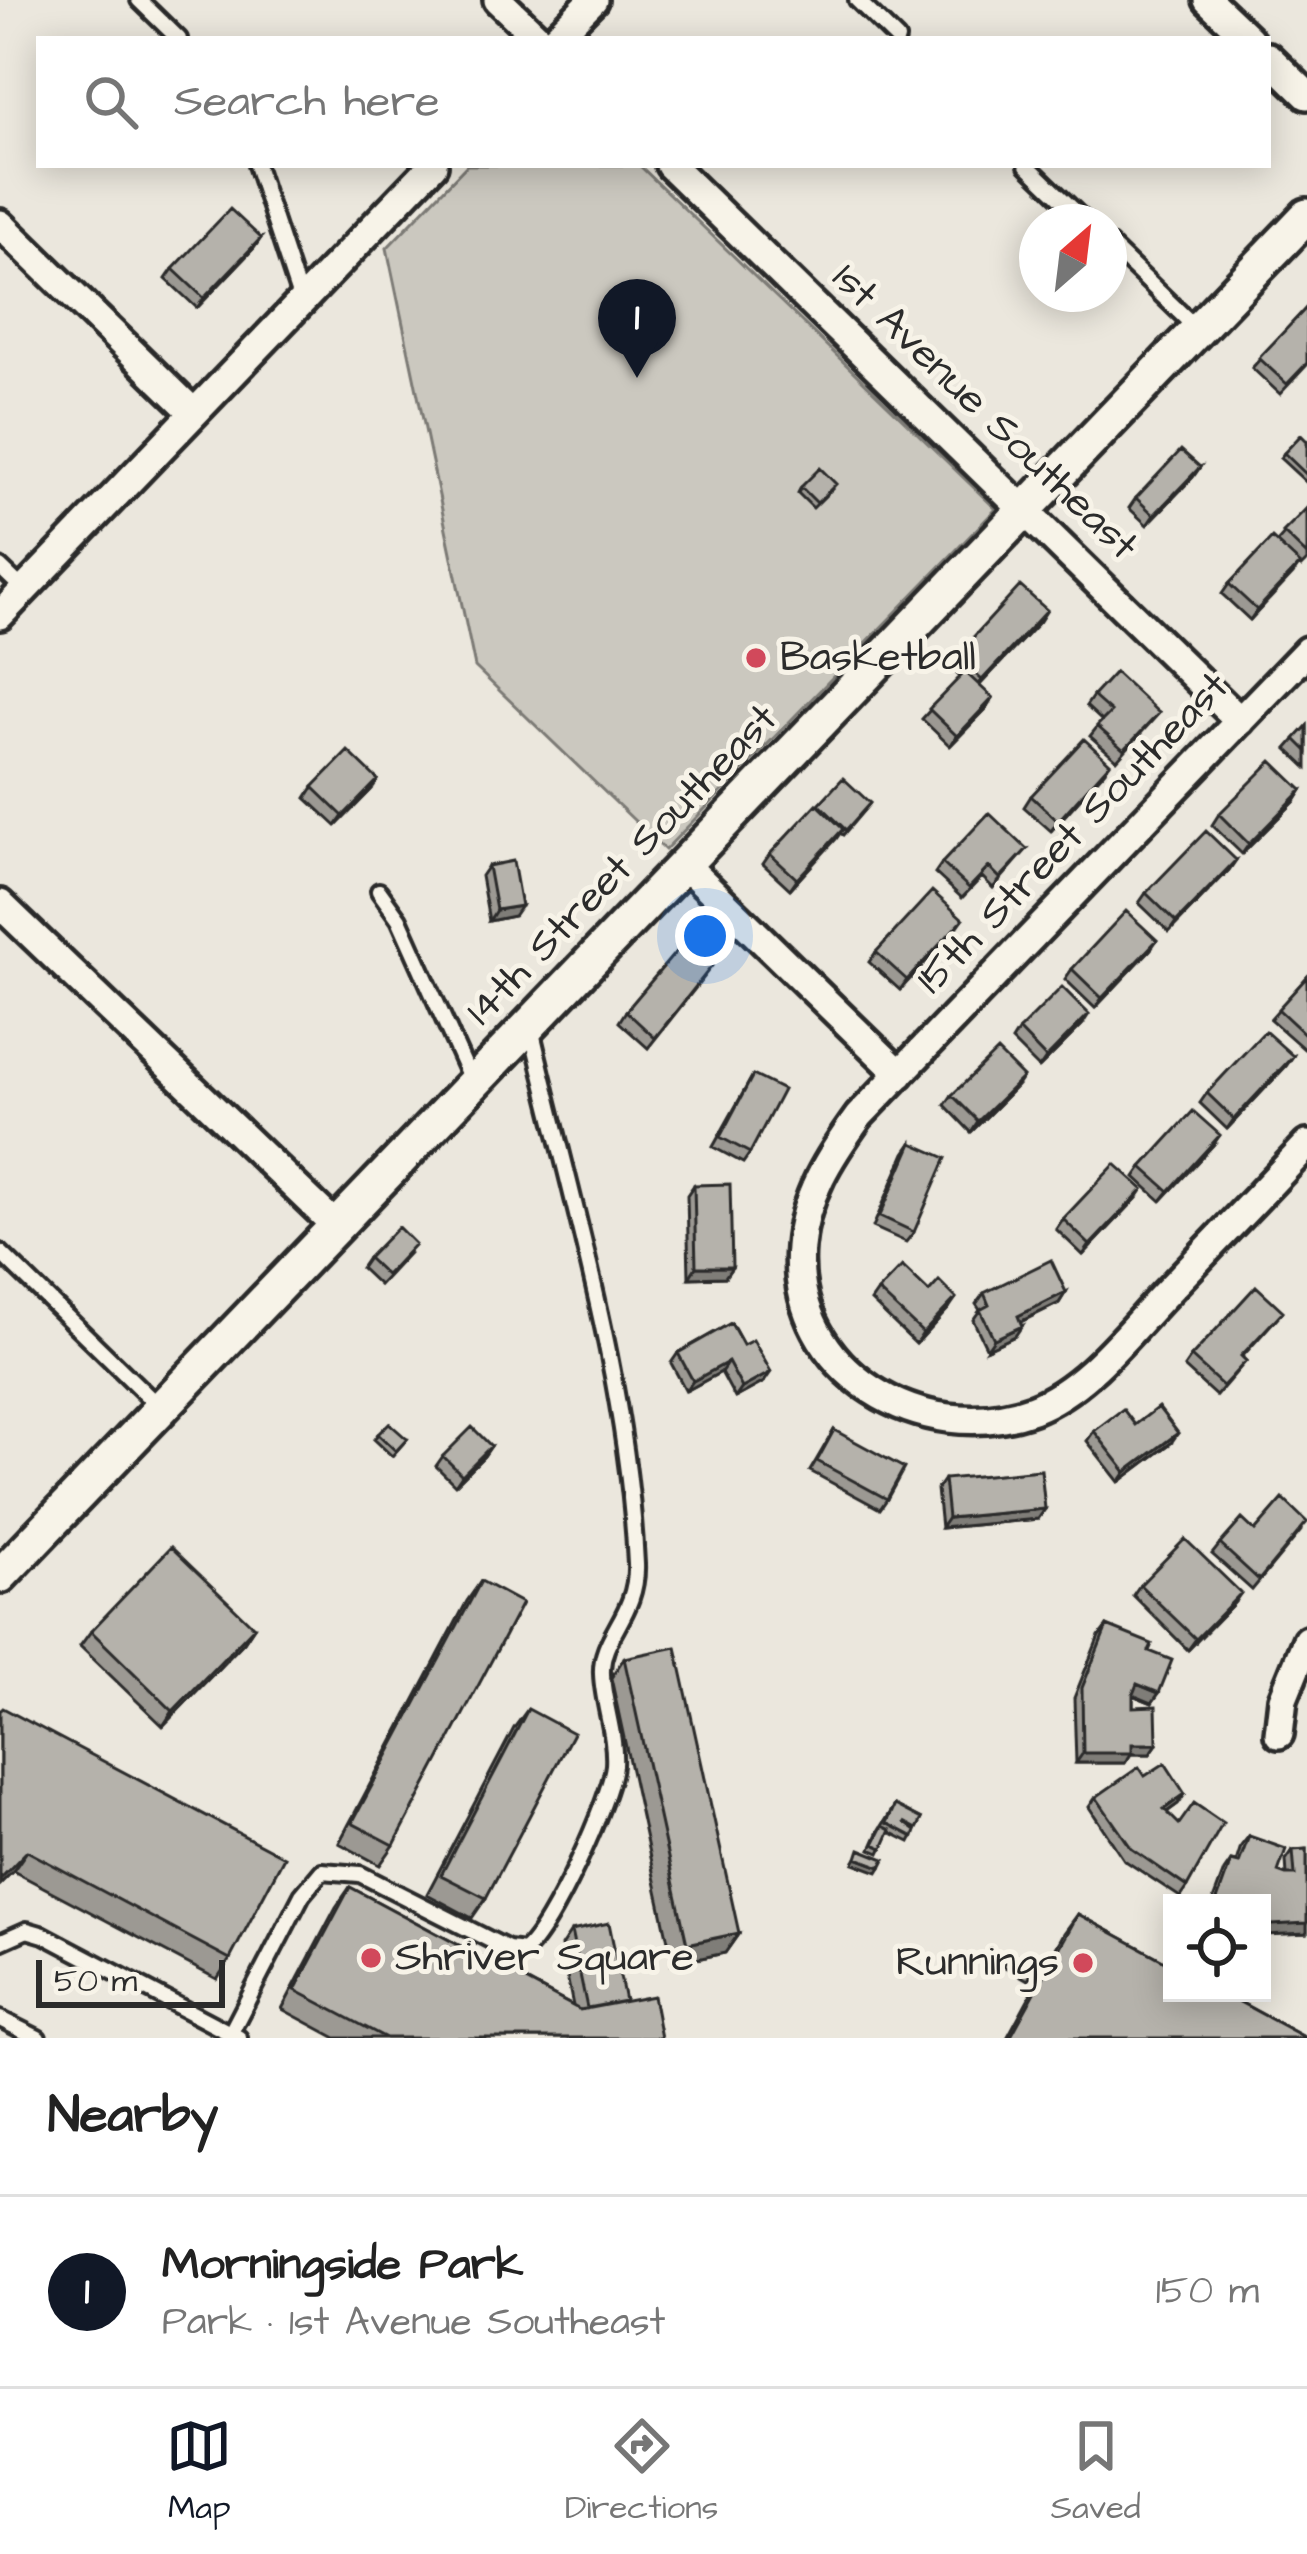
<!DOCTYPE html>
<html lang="en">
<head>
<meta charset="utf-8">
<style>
  :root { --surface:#fff; --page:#f2f2f2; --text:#222; --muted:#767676; --line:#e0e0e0; --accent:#111827 }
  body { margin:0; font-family:"Architects Daughter",sans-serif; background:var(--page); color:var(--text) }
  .controls { position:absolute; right:36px; bottom:36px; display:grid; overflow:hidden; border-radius:0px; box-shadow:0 6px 30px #0003 }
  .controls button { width:108px; height:108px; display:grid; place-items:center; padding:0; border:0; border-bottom:3px solid var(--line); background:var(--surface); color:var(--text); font:60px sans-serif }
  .compass { position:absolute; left:1019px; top:204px; width:108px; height:108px; border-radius:50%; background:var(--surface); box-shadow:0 6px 30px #0003; rotate:28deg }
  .scale { position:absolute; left:36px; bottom:30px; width:189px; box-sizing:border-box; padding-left:12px; border:6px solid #2b2b2b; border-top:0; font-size:33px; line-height:42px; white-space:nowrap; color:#2b2b2b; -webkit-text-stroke:9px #f7f3e8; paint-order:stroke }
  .you { position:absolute; left:705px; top:936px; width:42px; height:42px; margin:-30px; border:9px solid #fff; border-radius:50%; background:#1a73e8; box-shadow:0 0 0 18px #1a73e833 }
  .badge { display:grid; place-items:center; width:78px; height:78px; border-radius:50%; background:var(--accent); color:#fff; font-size:39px; font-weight:700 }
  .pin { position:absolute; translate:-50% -99px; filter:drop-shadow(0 3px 6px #0008) }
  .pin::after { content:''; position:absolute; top:63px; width:42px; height:36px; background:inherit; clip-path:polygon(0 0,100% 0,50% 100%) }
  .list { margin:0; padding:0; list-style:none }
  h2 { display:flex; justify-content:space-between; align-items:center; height:156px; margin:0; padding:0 48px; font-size:51px }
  h2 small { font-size:39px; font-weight:400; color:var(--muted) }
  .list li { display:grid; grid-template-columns:78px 1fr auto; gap:36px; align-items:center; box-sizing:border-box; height:192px; padding:0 48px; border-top:3px solid var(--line) }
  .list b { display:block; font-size:45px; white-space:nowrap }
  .list p { margin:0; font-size:39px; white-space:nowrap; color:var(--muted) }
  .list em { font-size:39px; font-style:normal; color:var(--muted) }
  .icon { flex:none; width:66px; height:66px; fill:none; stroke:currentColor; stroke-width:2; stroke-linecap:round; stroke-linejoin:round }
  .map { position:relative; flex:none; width:1307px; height:2038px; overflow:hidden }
  .search { position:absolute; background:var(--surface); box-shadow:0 6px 30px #0003; left:36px; right:36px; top:36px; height:132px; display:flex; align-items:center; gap:30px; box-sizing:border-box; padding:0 42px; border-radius:0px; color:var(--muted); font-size:45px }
  .sheet { height:348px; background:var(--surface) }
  nav { display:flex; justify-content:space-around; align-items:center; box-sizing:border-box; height:168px; border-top:3px solid var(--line); background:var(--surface); font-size:33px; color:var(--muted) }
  nav a { display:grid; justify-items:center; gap:6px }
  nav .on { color:var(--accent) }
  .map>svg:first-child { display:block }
  .green { fill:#cbc8bf; stroke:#7b7a75; stroke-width:3 }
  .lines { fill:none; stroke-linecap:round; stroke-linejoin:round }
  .service-casing { stroke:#2b2b2b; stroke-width:22 }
  .minor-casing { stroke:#2b2b2b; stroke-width:36 }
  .tertiary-casing { stroke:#2b2b2b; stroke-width:42 }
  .service { stroke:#f7f3e8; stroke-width:14 }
  .minor { stroke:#f7f3e8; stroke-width:27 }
  .tertiary { stroke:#f7f3e8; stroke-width:33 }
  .wall { fill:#9c9993; stroke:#2b2b2b; stroke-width:3 }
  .shaded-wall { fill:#7f7d78; stroke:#2b2b2b; stroke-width:3 }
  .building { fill:#b5b2ab; stroke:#2b2b2b; stroke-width:3 }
  .poi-dot { fill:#d1495b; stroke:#f7f3e8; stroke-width:4.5 }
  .labels { text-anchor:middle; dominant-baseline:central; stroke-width:10; stroke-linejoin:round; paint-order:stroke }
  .street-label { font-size:42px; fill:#2b2b2b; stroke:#f7f3e8 }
  .poi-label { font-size:42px; fill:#2b2b2b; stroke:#f7f3e8; text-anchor:start }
</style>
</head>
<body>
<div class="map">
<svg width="1307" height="2038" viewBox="0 0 1307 2038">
  <rect width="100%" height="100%" fill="#ebe7dd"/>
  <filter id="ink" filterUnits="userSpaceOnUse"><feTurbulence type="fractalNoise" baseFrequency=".00833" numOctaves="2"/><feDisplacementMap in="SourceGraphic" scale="24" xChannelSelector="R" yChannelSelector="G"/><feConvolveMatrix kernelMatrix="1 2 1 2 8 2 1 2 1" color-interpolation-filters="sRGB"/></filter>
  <g filter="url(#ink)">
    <!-- green -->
    <path class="green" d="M 467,165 L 639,165 L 996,509 L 665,850 L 475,667 L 387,248 Z"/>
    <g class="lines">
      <defs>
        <path id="service" d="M 139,0 L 179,39
          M 857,0 L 897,39
          M 256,165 L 301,301
          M 1027,165 L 1086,222
          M 1109,244 L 1196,328
          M 0,567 L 24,590
          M 379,891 L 399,919 L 471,1080
          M 0,1252 L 160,1408
          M 0,1942 L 27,1930 L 44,1935 L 239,2038
          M 0,2019 L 38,2038
          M 228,2038 L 302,1895 L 322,1871 L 360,1874 L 508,1949 L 524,1951 C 550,1932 611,1798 614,1765 C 616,1735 603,1704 602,1674 C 600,1635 638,1615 636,1564 C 628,1383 572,1204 531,1028"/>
        <path id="minor" d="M 498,0 L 539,39
          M 1208,0 L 1249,39
          M 554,39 L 593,0
          M 1268,57 L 1307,95
          M 670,165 L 1240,721
          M 0,224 L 194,413
          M 0,615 L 433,165
          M 1307,651 L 859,1116 C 830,1156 804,1196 800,1247 C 789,1371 923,1449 1033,1409 C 1085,1389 1125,1336 1162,1297 C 1211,1246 1259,1196 1307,1145
          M 685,865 L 900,1074
          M 0,904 L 336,1226
          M 1279,1734 L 1283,1699 L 1307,1640"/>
        <path id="tertiary" d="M 0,1576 L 1307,216"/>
      </defs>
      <!-- service casing -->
      <use href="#service" class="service-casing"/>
      <!-- minor casing -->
      <use href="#minor" class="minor-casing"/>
      <!-- tertiary casing -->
      <use href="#tertiary" class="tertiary-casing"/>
      <!-- service -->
      <use href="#service" class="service"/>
      <!-- minor -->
      <use href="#minor" class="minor"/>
      <!-- tertiary -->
      <use href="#tertiary" class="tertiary"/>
    </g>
    <!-- wall -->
    <path class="wall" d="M 261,238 L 254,248 L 197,308 L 166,279 L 173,269 Z
      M 1307,307 L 1307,365 L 1280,394 L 1252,368 Z
      M 1307,441 L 1307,483 L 1280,458 L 1284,453 Z
      M 1200,467 L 1193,477 L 1147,525 L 1129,508 L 1136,498 Z
      M 801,487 L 832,489 L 813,508 L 798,493 Z
      M 1307,508 L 1307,561 L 1301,567 L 1299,565 L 1250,620 L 1222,594 L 1229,584 L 1277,542 Z
      M 1040,621 L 980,685 L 986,709 L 950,746 L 922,719 L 960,677 L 949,666 L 956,656 Z
      M 1093,696 L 1159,713 L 1117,760 L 1090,736 L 1102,721 L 1086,706 Z
      M 1307,726 L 1307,768 L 1287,749 Z
      M 1103,773 L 1051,831 L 1024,807 L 1031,796 Z
      M 313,787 L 371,790 L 336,826 L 306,798 Z
      M 1302,790 L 1295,801 L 1242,854 L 1212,825 L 1219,814 Z
      M 870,803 L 843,835 L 840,833 L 790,889 L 763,864 L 770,854 Z
      M 1027,849 L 993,888 L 982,877 L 962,898 L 935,873 L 942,863 Z
      M 1236,860 L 1229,870 L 1169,932 L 1139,903 L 1146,893 Z
      M 488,866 L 514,916 L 489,921 L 481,876 Z
      M 963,919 L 900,990 L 869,962 L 876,952 Z
      M 1150,950 L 1095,1008 L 1065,979 L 1072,969 Z
      M 705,976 L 648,1048 L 619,1022 L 626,1011 Z
      M 1307,977 L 1307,1046 L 1304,1049 L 1270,1019 Z
      M 1082,1025 L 1039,1068 L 1012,1041 L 1019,1030 Z
      M 1293,1056 L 1286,1066 L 1227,1129 L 1200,1103 L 1207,1093 Z
      M 753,1075 L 750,1153 L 743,1163 L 713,1147 Z
      M 1016,1087 L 971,1132 L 945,1105 L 952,1095 Z
      M 912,1143 L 914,1232 L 906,1242 L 873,1227 L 905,1153 Z
      M 1213,1145 L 1161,1201 L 1135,1177 L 1142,1167 Z
      M 694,1185 L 732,1267 L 725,1277 L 689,1278 L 687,1195 Z
      M 1136,1199 L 1083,1255 L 1056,1229 L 1063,1219 Z
      M 408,1254 L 379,1285 L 361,1268 L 368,1258 Z
      M 878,1291 L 929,1292 L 949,1308 L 916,1344 L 871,1301 Z
      M 1066,1292 L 1059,1303 L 1021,1322 L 1015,1336 L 987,1349 L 973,1320 L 980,1310 L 976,1304 L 984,1293 Z
      M 1283,1311 L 1242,1357 L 1246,1361 L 1216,1396 L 1184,1367 L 1191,1357 Z
      M 731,1323 L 764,1382 L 735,1398 L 721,1372 L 686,1391 L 671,1363 L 678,1353 Z
      M 1135,1425 L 1171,1443 L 1119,1482 L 1087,1441 L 1094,1431 Z
      M 834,1430 L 887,1499 L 880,1509 L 810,1471 Z
      M 378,1434 L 407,1439 L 392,1456 L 374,1439 Z
      M 491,1446 L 484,1456 L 455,1485 L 436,1466 L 443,1456 Z
      M 944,1479 L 1045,1509 L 1038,1519 L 941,1528 L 937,1489 Z
      M 1255,1531 L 1300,1532 L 1252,1590 L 1212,1554 L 1220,1544 Z
      M 481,1581 L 394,1845 L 380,1865 L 339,1843 L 467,1601 Z
      M 1140,1585 L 1234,1603 L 1188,1650 L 1133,1595 Z
      M 1107,1626 L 1149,1651 L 1159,1693 L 1152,1703 L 1133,1695 L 1133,1707 L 1157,1744 L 1150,1754 L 1131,1754 L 1125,1763 L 1076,1763 L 1074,1698 L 1099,1636 Z
      M 254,1627 L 244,1642 L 163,1726 L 80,1646 L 91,1631 Z
      M 624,1658 L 739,1933 L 725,1953 L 673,1964 L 611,1678 Z
      M 528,1709 L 486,1898 L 472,1918 L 427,1894 L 514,1728 Z
      M 0,1711 L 230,1959 L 217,1979 L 13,1871 L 0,1884 Z
      M 1145,1776 L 1185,1794 L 1178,1804 L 1167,1812 L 1187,1887 L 1180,1897 L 1124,1860 L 1089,1807 L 1096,1797 Z
      M 895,1805 L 922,1819 L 910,1842 L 890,1832 L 880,1853 L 871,1849 L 879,1831 Z
      M 1249,1836 L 1278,1872 L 1287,1875 L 1286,1860 L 1293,1850 L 1307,1849 L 1307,1933 L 1262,1934 L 1262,1903 L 1212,1903 L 1224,1871 L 1231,1861 L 1236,1862 L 1241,1846 Z
      M 350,1887 L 573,2006 L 561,1946 L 571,1931 L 625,2001 L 661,2038 L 336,2038 L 282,2009 L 336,1907 Z
      M 1078,1914 L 1306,2038 L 1007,2038 L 1064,1933 Z
      M 1011,1952 L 1036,1966 L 1028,1980 L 1003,1966 Z"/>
    <!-- shaded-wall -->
    <path class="shaded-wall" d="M 261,238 L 254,248 L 197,308 L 204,298 Z
      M 1200,467 L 1193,477 L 1147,525 L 1154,515 Z
      M 1300,564 L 1293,574 L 1250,620 L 1257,610 Z
      M 1047,610 L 1040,621 L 975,690 L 982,680 Z
      M 993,698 L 986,709 L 950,746 L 957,736 Z
      M 1110,763 L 1103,773 L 1051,831 L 1058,821 Z
      M 378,780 L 371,790 L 336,826 L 343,816 Z
      M 1302,790 L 1295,801 L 1242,854 L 1249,844 Z
      M 843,829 L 836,839 L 790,889 L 797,879 Z
      M 1236,860 L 1229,870 L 1169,932 L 1176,922 Z
      M 521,906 L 514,916 L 489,921 L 496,910 Z
      M 963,919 L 956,929 L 900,990 L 907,980 Z
      M 1157,940 L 1150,950 L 1095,1008 L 1102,998 Z
      M 1089,1014 L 1082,1025 L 1039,1068 L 1046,1058 Z
      M 1293,1056 L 1286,1066 L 1227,1129 L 1234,1119 Z
      M 1023,1077 L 1016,1087 L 971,1132 L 978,1121 Z
      M 1220,1135 L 1213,1145 L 1161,1201 L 1169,1191 Z
      M 1143,1189 L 1136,1199 L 1083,1255 L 1090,1245 Z
      M 696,1267 L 732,1267 L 725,1277 L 689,1278 Z
      M 1066,1292 L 1059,1303 L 1011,1326 L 1018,1316 Z
      M 956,1298 L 949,1308 L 916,1344 L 923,1333 Z
      M 1022,1326 L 1015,1336 L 987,1349 L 994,1339 Z
      M 728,1362 L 721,1372 L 686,1391 L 693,1381 Z
      M 771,1372 L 764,1382 L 735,1398 L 742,1388 Z
      M 1178,1433 L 1171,1443 L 1119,1482 L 1126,1472 Z
      M 491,1446 L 484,1456 L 455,1485 L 462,1475 Z
      M 1045,1509 L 1038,1519 L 941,1528 L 948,1518 Z
      M 1241,1593 L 1234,1603 L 1188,1650 L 1196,1639 Z
      M 254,1627 L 244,1642 L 163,1726 L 173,1711 Z
      M 1137,1684 L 1159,1693 L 1152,1703 L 1130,1694 Z
      M 1132,1744 L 1157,1744 L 1150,1754 L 1131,1754 L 1125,1763 L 1076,1763 L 1083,1753 Z
      M 1185,1794 L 1178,1804 L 1157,1819 L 1164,1809 Z
      M 27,1851 L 13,1871 L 0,1884 L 0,1879 Z
      M 857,1858 L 881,1867 L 878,1872 L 854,1863 Z
      M 1262,1922 L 1307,1923 L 1307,1933 L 1265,1935 L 1262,1934 Z
      M 739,1933 L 725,1953 L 673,1964 L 687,1944 Z"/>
    <!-- building -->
    <path class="building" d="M 230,209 L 261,238 L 204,298 L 173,269 Z
      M 1307,307 L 1307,363 L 1287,384 L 1259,358 Z
      M 1301,435 L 1307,441 L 1307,475 L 1284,453 Z
      M 1181,450 L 1200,467 L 1154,515 L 1136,498 Z
      M 820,468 L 836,484 L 817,503 L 801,487 Z
      M 1307,508 L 1307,555 L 1283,532 Z
      M 1272,538 L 1300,564 L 1257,610 L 1229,584 Z
      M 1020,586 L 1047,610 L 982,680 L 956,656 Z
      M 965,672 L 993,698 L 957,736 L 929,709 Z
      M 1115,672 L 1159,713 L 1124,750 L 1097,726 L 1111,712 L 1093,696 Z
      M 1307,726 L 1307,751 L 1295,739 Z
      M 1084,739 L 1110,763 L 1058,821 L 1031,796 Z
      M 348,751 L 378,780 L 343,816 L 313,787 Z
      M 1272,761 L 1302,790 L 1249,844 L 1219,814 Z
      M 843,778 L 870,803 L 846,830 L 819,804 Z
      M 817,804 L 843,829 L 797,879 L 770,854 Z
      M 989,813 L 1027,849 L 1000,878 L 989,867 L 969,888 L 942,863 Z
      M 1206,831 L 1236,860 L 1176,922 L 1146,893 Z
      M 513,861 L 521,906 L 496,910 L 488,866 Z
      M 932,891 L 963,919 L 907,980 L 876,952 Z
      M 1126,911 L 1157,940 L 1102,998 L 1072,969 Z
      M 685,941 L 712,966 L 655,1038 L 626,1011 Z
      M 1307,977 L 1307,1036 L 1278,1009 Z
      M 1062,987 L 1089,1014 L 1046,1058 L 1019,1030 Z
      M 1265,1031 L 1293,1056 L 1234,1119 L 1207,1093 Z
      M 997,1051 L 1023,1077 L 978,1121 L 952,1095 Z
      M 753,1075 L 783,1090 L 750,1153 L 720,1137 Z
      M 1193,1111 L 1220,1135 L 1169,1191 L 1142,1167 Z
      M 912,1143 L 946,1158 L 914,1232 L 880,1216 Z
      M 1115,1164 L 1143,1189 L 1090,1245 L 1063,1219 Z
      M 730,1184 L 732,1267 L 696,1267 L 694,1185 Z
      M 398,1227 L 415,1244 L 386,1275 L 368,1258 Z
      M 1051,1260 L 1066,1292 L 1018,1316 L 1022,1326 L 994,1339 L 980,1310 L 989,1305 L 984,1293 Z
      M 902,1266 L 929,1292 L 939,1281 L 956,1298 L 923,1333 L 878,1291 Z
      M 1256,1286 L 1283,1311 L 1241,1356 L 1246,1361 L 1223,1386 L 1191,1357 Z
      M 731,1323 L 743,1345 L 753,1340 L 771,1372 L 742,1388 L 728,1362 L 693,1381 L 678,1353 Z
      M 1158,1407 L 1178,1433 L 1126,1472 L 1094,1431 L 1123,1409 L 1135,1425 Z
      M 389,1423 L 407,1439 L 396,1451 L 378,1434 Z
      M 472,1427 L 491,1446 L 462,1475 L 443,1456 Z
      M 834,1430 L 904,1468 L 887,1499 L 817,1461 Z
      M 1041,1470 L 1045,1509 L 948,1518 L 944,1479 Z
      M 1283,1499 L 1307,1522 L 1259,1580 L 1220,1544 L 1242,1519 L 1255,1531 Z
      M 1185,1539 L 1241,1593 L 1196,1639 L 1140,1585 Z
      M 171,1547 L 254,1627 L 173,1711 L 91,1631 Z
      M 481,1581 L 522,1603 L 394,1845 L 352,1823 Z
      M 1107,1626 L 1152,1644 L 1149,1651 L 1172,1660 L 1159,1693 L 1137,1684 L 1133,1694 L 1133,1707 L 1156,1706 L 1157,1744 L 1132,1744 L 1132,1753 L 1083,1753 L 1082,1688 Z
      M 676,1647 L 739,1933 L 687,1944 L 624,1658 Z
      M 3,1708 L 284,1857 L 230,1959 L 27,1851 L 0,1879 L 0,1711 Z
      M 528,1709 L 573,1733 L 486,1898 L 441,1875 Z
      M 1165,1763 L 1185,1794 L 1164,1809 L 1179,1824 L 1194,1803 L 1223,1823 L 1187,1887 L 1132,1849 L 1096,1797 L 1139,1767 L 1145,1776 Z
      M 895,1805 L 922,1819 L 917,1829 L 904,1822 L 916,1831 L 914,1837 L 887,1823 Z
      M 883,1826 L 891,1830 L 883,1848 L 874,1844 Z
      M 1249,1836 L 1286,1849 L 1278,1872 L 1286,1875 L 1295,1875 L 1293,1850 L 1307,1849 L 1307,1923 L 1272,1925 L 1262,1922 L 1262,1903 L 1216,1903 L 1231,1861 L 1239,1863 Z
      M 860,1849 L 885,1859 L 881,1867 L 857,1858 Z
      M 350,1887 L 580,2010 L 653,1996 L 661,2038 L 386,2038 L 295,1990 Z
      M 1078,1914 L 1172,1965 L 1172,1993 L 1223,1993 L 1306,2038 L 1010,2038 Z
      M 609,1923 L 625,2001 L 587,2008 L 571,1931 Z
      M 1011,1952 L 1036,1966 L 1031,1974 L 1006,1961 Z"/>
  </g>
  <!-- markers -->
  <g class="poi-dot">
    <circle cx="756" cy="658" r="12"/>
    <circle cx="371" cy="1958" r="12"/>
    <circle cx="1083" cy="1963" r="12"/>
  </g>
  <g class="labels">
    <!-- street labels -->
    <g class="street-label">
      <text transform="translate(985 412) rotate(44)">1st Avenue Southeast</text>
      <text transform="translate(1073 833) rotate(-46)">15th Street Southeast</text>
      <text transform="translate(622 865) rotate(-46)">14th Street Southeast</text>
    </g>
    <!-- poi labels -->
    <g class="poi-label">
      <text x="780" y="658">Basketball</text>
      <text x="395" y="1958">Shriver Square</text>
      <text x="1059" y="1963" text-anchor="end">Runnings</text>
    </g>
  </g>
</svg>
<div class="controls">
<button><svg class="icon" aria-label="locate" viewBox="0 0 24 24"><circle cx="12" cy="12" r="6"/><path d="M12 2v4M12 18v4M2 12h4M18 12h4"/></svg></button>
</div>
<svg class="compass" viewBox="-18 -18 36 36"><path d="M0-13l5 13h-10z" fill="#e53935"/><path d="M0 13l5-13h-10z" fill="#767676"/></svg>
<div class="scale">50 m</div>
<div class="you"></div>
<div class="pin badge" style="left:637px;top:378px">1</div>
<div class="search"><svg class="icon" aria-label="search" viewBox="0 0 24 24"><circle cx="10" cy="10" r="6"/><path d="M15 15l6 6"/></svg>Search here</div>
</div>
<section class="sheet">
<h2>Nearby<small></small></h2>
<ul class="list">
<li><span class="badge">1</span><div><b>Morningside Park</b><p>Park · 1st Avenue Southeast</p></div><em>150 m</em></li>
</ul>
</section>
<nav>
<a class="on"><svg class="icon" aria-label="map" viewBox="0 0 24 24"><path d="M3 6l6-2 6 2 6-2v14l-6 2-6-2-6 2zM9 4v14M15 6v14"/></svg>Map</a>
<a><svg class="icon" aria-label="directions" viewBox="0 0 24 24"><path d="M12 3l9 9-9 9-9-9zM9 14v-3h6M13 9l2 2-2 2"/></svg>Directions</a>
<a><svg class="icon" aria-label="saved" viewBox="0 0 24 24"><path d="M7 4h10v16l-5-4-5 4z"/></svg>Saved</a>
</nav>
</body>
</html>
